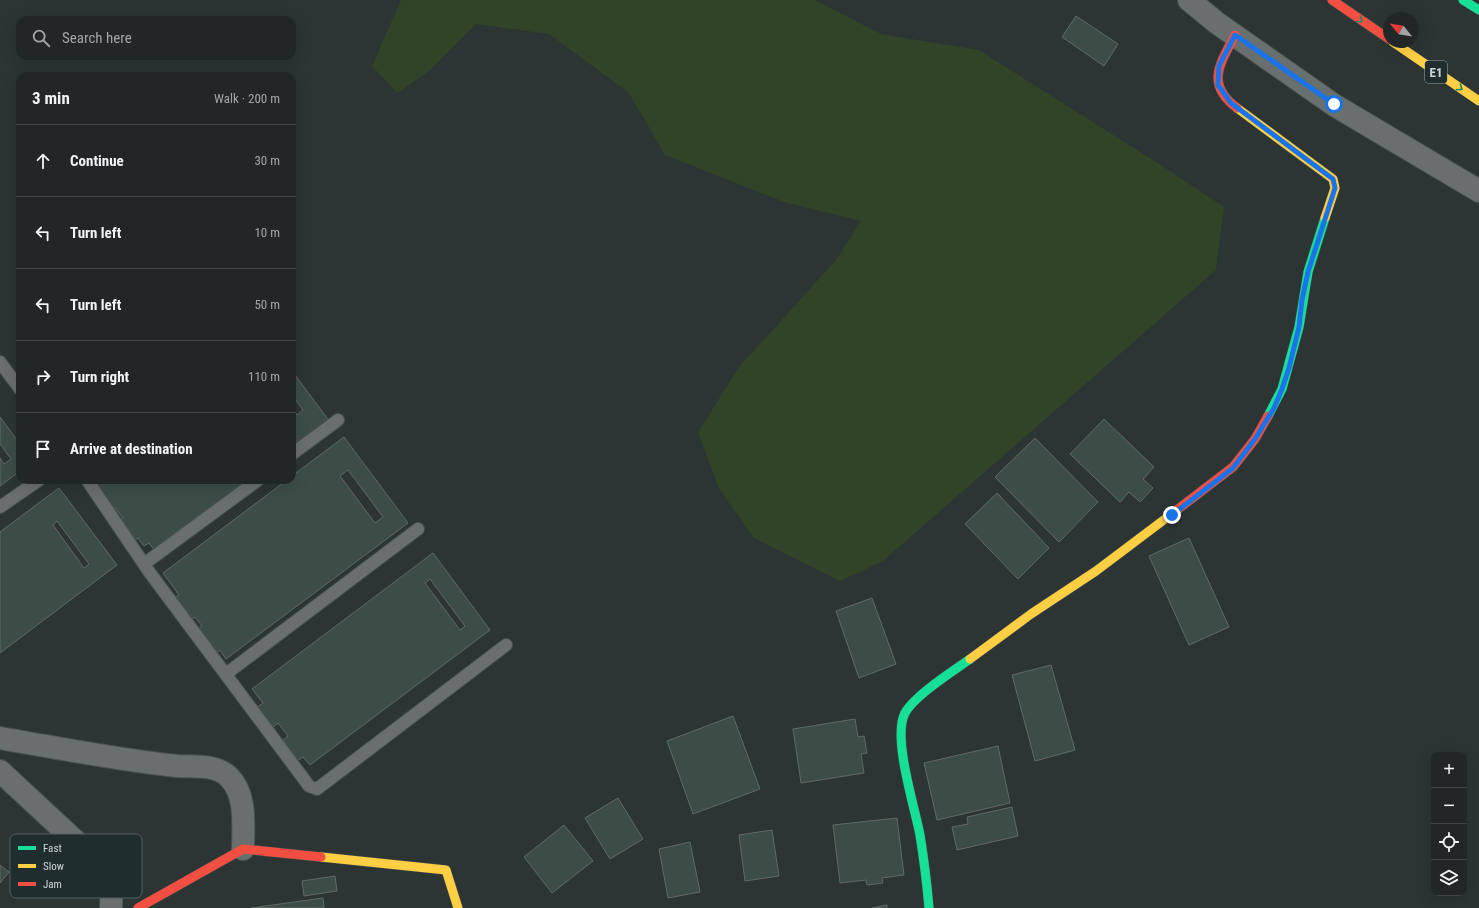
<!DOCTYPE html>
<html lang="en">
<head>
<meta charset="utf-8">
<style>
  :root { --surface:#212727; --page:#2d3333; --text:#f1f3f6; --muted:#a2a5a7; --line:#3e4444 }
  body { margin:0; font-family:"Roboto Condensed",sans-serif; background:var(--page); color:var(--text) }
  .controls { position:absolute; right:12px; bottom:12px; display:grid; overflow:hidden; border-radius:8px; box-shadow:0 4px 16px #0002 }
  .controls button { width:36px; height:36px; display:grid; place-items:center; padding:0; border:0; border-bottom:1px solid var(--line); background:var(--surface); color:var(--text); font:20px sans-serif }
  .compass { position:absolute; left:1383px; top:12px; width:36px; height:36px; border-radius:50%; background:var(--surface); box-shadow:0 4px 16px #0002; rotate:300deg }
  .stop { position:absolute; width:12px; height:12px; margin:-9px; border:3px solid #1a73e8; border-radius:50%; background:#fff }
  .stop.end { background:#1a73e8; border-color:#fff; box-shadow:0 1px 4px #0008 }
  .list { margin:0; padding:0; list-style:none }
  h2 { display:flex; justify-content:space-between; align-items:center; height:52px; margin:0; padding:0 16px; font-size:17px }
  h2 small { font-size:13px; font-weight:400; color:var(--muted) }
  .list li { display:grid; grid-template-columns:26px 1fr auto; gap:12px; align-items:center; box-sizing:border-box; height:72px; padding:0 16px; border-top:1px solid var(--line) }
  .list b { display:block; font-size:15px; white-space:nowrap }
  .list em { font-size:13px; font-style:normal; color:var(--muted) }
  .icon { flex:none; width:22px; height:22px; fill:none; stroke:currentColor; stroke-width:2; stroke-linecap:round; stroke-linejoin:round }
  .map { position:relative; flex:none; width:1479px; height:908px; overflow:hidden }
  .search { position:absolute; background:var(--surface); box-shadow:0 4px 16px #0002; left:16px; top:16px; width:280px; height:44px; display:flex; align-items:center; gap:10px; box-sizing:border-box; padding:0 14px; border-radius:12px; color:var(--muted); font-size:15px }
  .panel { position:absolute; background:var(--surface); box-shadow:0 4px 16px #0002; left:16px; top:72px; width:280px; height:412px; border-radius:12px }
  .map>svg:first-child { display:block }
  .green { fill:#324427 }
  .building { fill:#3c4d48; stroke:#626867; fill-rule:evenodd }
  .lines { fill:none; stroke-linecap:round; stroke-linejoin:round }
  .lane-casing { stroke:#4a5050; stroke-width:14 }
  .street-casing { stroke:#4a5050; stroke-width:24 }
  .fast-casing { stroke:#4a5050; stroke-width:10 }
  .slow-casing { stroke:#4a5050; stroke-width:10 }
  .jam-casing { stroke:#4a5050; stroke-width:10 }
  .lane { stroke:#696f6f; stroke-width:12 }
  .street { stroke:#696f6f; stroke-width:22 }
  .fast { stroke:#16e098; stroke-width:9 }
  .slow { stroke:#ffcf43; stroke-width:9 }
  .jam { stroke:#f24e42; stroke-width:9 }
  .oneway { stroke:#1a8663 }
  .route { stroke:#1a73e8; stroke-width:5 }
  .labels { text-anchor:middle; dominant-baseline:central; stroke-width:4; stroke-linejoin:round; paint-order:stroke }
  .shield { fill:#1f2d2e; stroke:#9aa4a4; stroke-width:1 }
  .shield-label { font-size:13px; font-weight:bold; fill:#ced7d7 }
  .key { fill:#1f2d2e; stroke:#546061; stroke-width:1 }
  .key-label { font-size:11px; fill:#ced7d7 }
</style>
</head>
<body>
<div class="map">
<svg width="1479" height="908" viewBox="0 0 1479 908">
  <rect width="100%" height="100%" fill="#2c3434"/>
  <!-- green -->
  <path class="green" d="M 401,0 L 815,0 L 881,34 L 979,50 L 1153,160 L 1224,207 L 1216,270 L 883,561 L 840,581 L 754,538 L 719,489 L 698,432 L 739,367 L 836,260 L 861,221 L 784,202 L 665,155 L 629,93 L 549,34 L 476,24 L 430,70 L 398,93 L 372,66 Z"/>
  <!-- building -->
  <path class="building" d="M 1076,16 L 1118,44 L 1104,66 L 1062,37 Z
    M 292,371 L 330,422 L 292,450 L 292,408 L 297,415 L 303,410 L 292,395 Z
    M 0,417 L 20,444 L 20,471 L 0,486 L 0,458 L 4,464 L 11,459 L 0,444 Z
    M 1104,419 L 1154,467 L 1143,479 L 1153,488 L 1140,502 L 1129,492 L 1120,502 L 1070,454 Z
    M 344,437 L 408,523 L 226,659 L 220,650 L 216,653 L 198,629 L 202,626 L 195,617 L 191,620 L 174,598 L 179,595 L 163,573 L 287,480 L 292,480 L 292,476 ZM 348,470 L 383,517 L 375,523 L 340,476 Z
    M 1035,438 L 1098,502 L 1059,542 L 995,477 Z
    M 95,480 L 252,480 L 156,552 L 149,543 L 144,546 L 138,538 L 132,542 L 118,522 L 123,518 L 114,507 L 109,510 L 94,489 L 98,485 Z
    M 59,488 L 117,565 L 0,653 L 0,532 ZM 57,521 L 89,564 L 84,568 L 53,525 Z
    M 997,493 L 1049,548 L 1018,579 L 965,524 Z
    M 1189,538 L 1229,627 L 1189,645 L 1149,556 Z
    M 433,553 L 490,630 L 310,765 L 303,757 L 297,761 L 282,741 L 288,736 L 278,723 L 272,728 L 257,707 L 263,703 L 252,689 ZM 430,579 L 465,626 L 460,630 L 425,583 Z
    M 872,598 L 896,664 L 859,678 L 836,611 Z
    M 1051,665 L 1075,750 L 1035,761 L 1012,675 Z
    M 733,716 L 760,789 L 693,814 L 667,741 Z
    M 855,719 L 858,737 L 864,736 L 867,753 L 861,754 L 864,773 L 801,783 L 793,729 Z
    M 998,746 L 1010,803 L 937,820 L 924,763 Z
    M 618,798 L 643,839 L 610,859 L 585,818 Z
    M 1012,807 L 1018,836 L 957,850 L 952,827 L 968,824 L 967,817 Z
    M 897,818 L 904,875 L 882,878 L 883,883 L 867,885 L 866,880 L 840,883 L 833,825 Z
    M 564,825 L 593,861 L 552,893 L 524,857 Z
    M 772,830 L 779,876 L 745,881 L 739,835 Z
    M 690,842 L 700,892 L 668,898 L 659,849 Z
    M 0,865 L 9,872 L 0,883 Z
    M 335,876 L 337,891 L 304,896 L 302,881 Z
    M 323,898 L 324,908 L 251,908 Z
    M 887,905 L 887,908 L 872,908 Z"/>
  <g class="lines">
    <defs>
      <path id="lane" d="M 0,362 L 20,389
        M 292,454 L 338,420
        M 87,480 L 150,573 L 309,786 L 317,789 L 506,645
        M 0,507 L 39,480
        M 144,564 L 258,480
        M 226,674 L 418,529"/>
      <path id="street" d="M 1189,0 L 1217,23 L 1334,105 L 1479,191
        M 0,738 C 59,748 117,760 177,766 C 193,767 216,764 229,777 C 247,795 243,825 243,849
        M 0,771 L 112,875 L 111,908"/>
      <path id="fast" d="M 1463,0 L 1479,10
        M 1268,416 L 1282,389 L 1299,327 L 1308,272 L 1325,218
        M 929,908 C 927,884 924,860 920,835 C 915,808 892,737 905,713 C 914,696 953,671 970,659"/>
      <path id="slow" d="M 1393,42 L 1479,101
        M 1237,108 L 1333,179 L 1335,188 L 1325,218
        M 970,659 L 1031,614 L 1096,571 L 1169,516
        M 321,857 L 446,870 L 458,908"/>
      <path id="jam" d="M 1332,0 L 1389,39
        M 1235,35 C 1220,64 1205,84 1237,108
        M 1169,516 L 1233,467 L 1255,439 L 1268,416
        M 138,908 L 243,849 L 321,857"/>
    </defs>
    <!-- lane casing -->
    <use href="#lane" class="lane-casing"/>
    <!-- street casing -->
    <use href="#street" class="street-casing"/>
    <!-- fast casing -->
    <use href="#fast" class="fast-casing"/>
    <!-- slow casing -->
    <use href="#slow" class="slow-casing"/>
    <!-- jam casing -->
    <use href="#jam" class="jam-casing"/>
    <!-- lane -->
    <use href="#lane" class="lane"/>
    <!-- street -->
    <use href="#street" class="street"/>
    <!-- fast -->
    <use href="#fast" class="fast"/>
    <!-- slow -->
    <use href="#slow" class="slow"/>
    <!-- jam -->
    <use href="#jam" class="jam"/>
  </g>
  <!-- one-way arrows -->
  <defs><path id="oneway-chevron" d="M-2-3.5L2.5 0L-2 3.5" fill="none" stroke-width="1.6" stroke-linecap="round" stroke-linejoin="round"/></defs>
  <g class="oneway">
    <use href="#oneway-chevron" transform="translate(1360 20) rotate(34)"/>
    <use href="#oneway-chevron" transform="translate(1460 88) rotate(34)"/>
  </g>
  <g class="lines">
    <!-- route -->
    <path class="route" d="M 1172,515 L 1233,468 L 1255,439 L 1274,408 L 1282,389 L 1289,368 L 1299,327 L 1302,300 L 1308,272 L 1335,188 L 1333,179 L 1231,103 L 1218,85 L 1219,66 L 1235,35 L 1334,104"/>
  </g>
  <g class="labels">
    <!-- shield labels -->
    <rect class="shield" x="1425" y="61" width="22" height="22" rx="3"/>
    <g class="shield-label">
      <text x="1436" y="72">E1</text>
    </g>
  </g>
  <!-- legend -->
  <rect x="10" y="834" width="132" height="64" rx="6" class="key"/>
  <rect x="18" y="846" width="18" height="4" fill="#16e098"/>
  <rect x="18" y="864" width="18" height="4" fill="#ffcf43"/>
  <rect x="18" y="882" width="18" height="4" fill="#f24e42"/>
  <g class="key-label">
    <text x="43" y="852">Fast</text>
    <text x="43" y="870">Slow</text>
    <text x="43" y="888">Jam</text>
  </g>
</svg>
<div class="controls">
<button>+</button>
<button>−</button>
<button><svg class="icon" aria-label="locate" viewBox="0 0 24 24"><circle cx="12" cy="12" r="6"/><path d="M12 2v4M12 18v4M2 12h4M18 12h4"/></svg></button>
<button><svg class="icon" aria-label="layers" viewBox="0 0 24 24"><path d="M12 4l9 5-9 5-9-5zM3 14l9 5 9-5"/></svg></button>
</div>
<svg class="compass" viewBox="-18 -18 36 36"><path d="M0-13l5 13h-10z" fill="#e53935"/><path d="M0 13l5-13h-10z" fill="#a2a5a7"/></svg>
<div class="stop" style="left:1334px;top:104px"></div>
<div class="stop end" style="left:1172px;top:515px"></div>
<div class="search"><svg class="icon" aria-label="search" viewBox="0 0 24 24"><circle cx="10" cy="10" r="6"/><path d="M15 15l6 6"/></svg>Search here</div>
<section class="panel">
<h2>3 min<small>Walk · 200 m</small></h2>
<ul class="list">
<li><svg class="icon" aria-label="ahead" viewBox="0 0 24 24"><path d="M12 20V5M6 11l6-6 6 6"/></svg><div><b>Continue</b></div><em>30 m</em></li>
<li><svg class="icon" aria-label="left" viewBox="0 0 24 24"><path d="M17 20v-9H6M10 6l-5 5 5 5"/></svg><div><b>Turn left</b></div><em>10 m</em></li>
<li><svg class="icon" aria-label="left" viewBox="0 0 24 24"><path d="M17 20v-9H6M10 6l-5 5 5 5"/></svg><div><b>Turn left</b></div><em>50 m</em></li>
<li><svg class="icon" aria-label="right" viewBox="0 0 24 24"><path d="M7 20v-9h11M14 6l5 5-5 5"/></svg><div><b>Turn right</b></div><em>110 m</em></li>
<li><svg class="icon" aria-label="arrive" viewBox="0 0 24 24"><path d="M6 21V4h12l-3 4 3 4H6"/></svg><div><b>Arrive at destination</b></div></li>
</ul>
</section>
</div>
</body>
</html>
